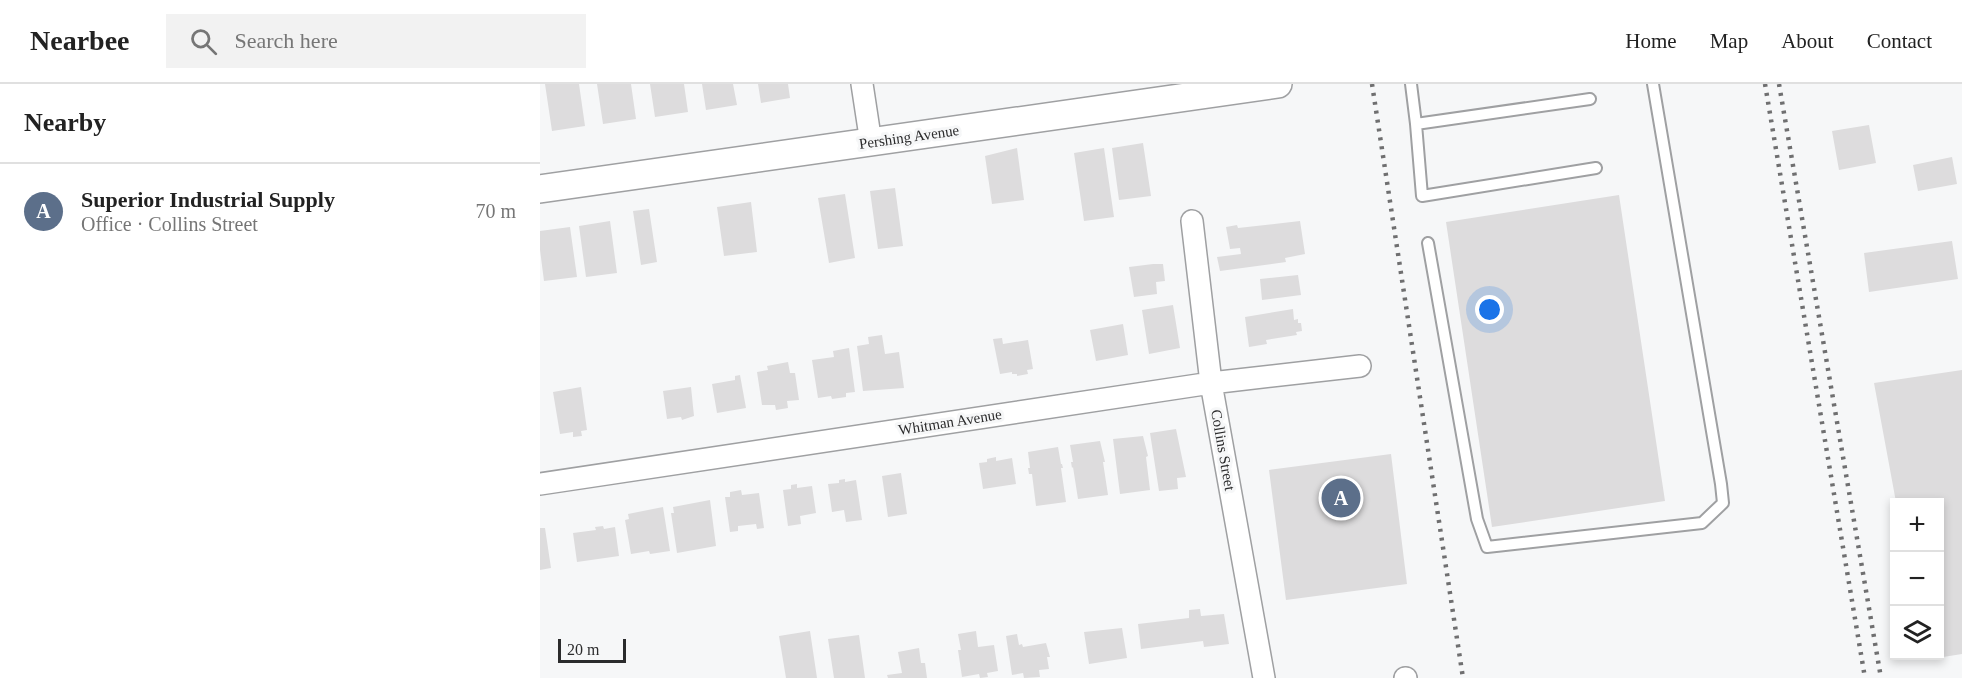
<!DOCTYPE html>
<html lang="en">
<head>
<meta charset="utf-8">
<style>
  :root { --surface:#fff; --page:#f2f2f2; --text:#222; --muted:#767676; --line:#e0e0e0; --accent:#db2777 }
  body { margin:0; font-family:"Times New Roman",serif; background:var(--page); color:var(--text) }
  .controls { position:absolute; right:18px; bottom:18px; display:grid; overflow:hidden; border-radius:0px; box-shadow:0 3px 9px #0003 }
  .controls button { width:54px; height:54px; display:grid; place-items:center; padding:0; border:0; border-bottom:2px solid var(--line); background:var(--surface); color:var(--text); font:30px sans-serif }
  .scale { position:absolute; left:18px; bottom:15px; width:68px; box-sizing:border-box; padding-left:6px; border:3px solid #2b2b2c; border-top:0; font-size:16px; line-height:21px; white-space:nowrap; color:#2b2b2c; -webkit-text-stroke:4px #f6f7f8; paint-order:stroke }
  .you { position:absolute; left:950px; top:226px; width:21px; height:21px; margin:-15px; border:4px solid #fff; border-radius:50%; background:#1a73e8; box-shadow:0 0 0 9px #1a73e833 }
  .badge { display:grid; place-items:center; width:39px; height:39px; border-radius:50%; background:var(--accent); color:#fff; font-size:20px; font-weight:700 }
  .pin { position:absolute; translate:-50% -50%; border:3px solid #fff; box-shadow:0 2px 6px #0006 }
  .list { margin:0; padding:0; list-style:none }
  h2 { display:flex; justify-content:space-between; align-items:center; height:78px; margin:0; padding:0 24px; font-size:26px }
  h2 small { font-size:20px; font-weight:400; color:var(--muted) }
  .list li { display:grid; grid-template-columns:39px 1fr auto; gap:18px; align-items:center; box-sizing:border-box; height:96px; padding:0 24px; border-top:2px solid var(--line) }
  .list b { display:block; font-size:22px; white-space:nowrap }
  .list p { margin:0; font-size:20px; white-space:nowrap; color:var(--muted) }
  .list em { font-size:20px; font-style:normal; color:var(--muted) }
  .icon { flex:none; width:33px; height:33px; fill:none; stroke:currentColor; stroke-width:2; stroke-linecap:round; stroke-linejoin:round }
  .map { position:relative; flex:none; width:1422px; height:594px; overflow:hidden }
  header { display:flex; align-items:center; gap:36px; box-sizing:border-box; height:84px; padding:0 30px; background:var(--surface); border-bottom:2px solid var(--line) }
  header strong { font-size:28px }
  nav { display:flex; gap:33px; margin-inline-start:auto; font-size:21px }
  .search { width:420px; height:54px; background:var(--page); display:flex; align-items:center; gap:15px; box-sizing:border-box; padding:0 21px; border-radius:0px; color:var(--muted); font-size:22px }
  main { display:flex }
  aside { flex:1; background:var(--surface) }
  .map>svg:first-child { display:block }
  .building { fill:#dddcdd }
  .lines { fill:none; stroke-linecap:round; stroke-linejoin:round }
  .service-casing { stroke:#9fa0a2; stroke-width:14 }
  .minor-casing { stroke:#9fa0a2; stroke-width:24 }
  .tertiary-casing { stroke:#9fa0a2; stroke-width:30 }
  .service { stroke:#fff; stroke-width:10 }
  .minor { stroke:#fff; stroke-width:21 }
  .tertiary { stroke:#fff; stroke-width:27 }
  .rail { stroke:#6f6f70; stroke-width:4.5; stroke-dasharray:3 6; stroke-linecap:butt }
  .labels { text-anchor:middle; dominant-baseline:central; stroke-width:6; stroke-linejoin:round; paint-order:stroke }
  .street-label { font-size:15px; fill:#2b2b2c; stroke:#f6f7f8 }
</style>
</head>
<body>
<header>
<strong>Nearbee</strong>
<div class="search"><svg class="icon" aria-label="search" viewBox="0 0 24 24"><circle cx="10" cy="10" r="6"/><path d="M15 15l6 6"/></svg>Search here</div>
<nav><a>Home</a><a>Map</a><a>About</a><a>Contact</a></nav>
</header>
<main>
<aside>
<h2>Nearby<small></small></h2>
<ul class="list">
<li><span class="badge" style="background:#5c6f8a">A</span><div><b>Superior Industrial Supply</b><p>Office · Collins Street</p></div><em>70 m</em></li>
</ul>
</aside>
<div class="map">
<svg width="1422" height="594" viewBox="0 0 1422 594">
  <rect width="100%" height="100%" fill="#f6f7f8"/>
  <!-- building -->
  <path class="building" d="M 5,0 L 39,0 L 45,42 L 12,47 Z
    M 57,0 L 91,0 L 96,35 L 63,40 Z
    M 110,0 L 144,0 L 148,28 L 115,33 Z
    M 162,0 L 193,0 L 197,21 L 166,26 Z
    M 218,0 L 248,0 L 250,14 L 221,19 Z
    M 1329,41 L 1336,79 L 1299,86 L 1292,47 Z
    M 603,59 L 611,112 L 579,116 L 572,64 Z
    M 477,64 L 484,116 L 452,120 L 445,72 Z
    M 564,64 L 574,133 L 544,137 L 534,69 Z
    M 1412,73 L 1417,100 L 1378,107 L 1373,81 Z
    M 355,104 L 363,162 L 338,165 L 330,107 Z
    M 305,110 L 315,174 L 289,179 L 278,114 Z
    M 1079,111 L 1125,417 L 952,443 L 906,138 Z
    M 211,118 L 217,168 L 184,172 L 177,123 Z
    M 109,125 L 117,178 L 101,181 L 93,127 Z
    M 70,137 L 77,189 L 46,193 L 39,142 Z
    M 760,137 L 765,170 L 745,174 L 746,178 L 680,187 L 677,173 L 701,170 L 700,164 L 690,165 L 686,143 L 697,141 L 698,144 Z
    M 30,143 L 37,193 L 4,197 L 0,166 L 0,147 Z
    M 1412,157 L 1418,195 L 1329,208 L 1324,169 Z
    M 613,180 L 623,180 L 625,197 L 616,198 L 617,210 L 594,213 L 589,183 Z
    M 758,191 L 761,211 L 722,216 L 720,195 Z
    M 633,221 L 640,264 L 609,270 L 602,226 Z
    M 753,225 L 754,236 L 758,235 L 758,239 L 761,239 L 762,247 L 756,248 L 757,251 L 726,256 L 727,260 L 709,263 L 705,233 Z
    M 583,240 L 588,271 L 556,277 L 550,246 Z
    M 342,251 L 345,270 L 359,268 L 364,304 L 323,307 L 317,262 L 329,260 L 328,253 Z
    M 462,254 L 463,260 L 488,256 L 493,285 L 487,286 L 488,290 L 477,292 L 477,290 L 472,290 L 472,288 L 460,290 L 453,255 Z
    M 309,264 L 315,308 L 306,309 L 306,313 L 292,315 L 291,312 L 278,314 L 272,276 L 294,273 L 293,267 Z
    M 248,278 L 250,289 L 255,289 L 259,316 L 247,317 L 248,324 L 236,326 L 235,321 L 222,321 L 217,288 L 228,286 L 227,282 Z
    M 1422,286 L 1422,570 L 1384,576 L 1384,572 L 1400,572 L 1400,418 L 1356,418 L 1334,299 Z
    M 200,291 L 206,324 L 177,329 L 172,300 L 195,296 L 195,292 Z
    M 41,303 L 47,346 L 41,347 L 42,352 L 33,353 L 33,348 L 20,350 L 13,308 Z
    M 151,303 L 154,332 L 142,336 L 141,333 L 127,335 L 123,307 Z
    M 636,345 L 646,393 L 637,394 L 638,405 L 619,407 L 610,349 Z
    M 603,352 L 608,372 L 606,373 L 610,406 L 580,410 L 573,355 Z
    M 560,357 L 565,378 L 563,378 L 568,411 L 538,415 L 533,383 L 532,384 L 531,378 L 533,378 L 530,361 Z
    M 518,363 L 521,380 L 522,380 L 523,384 L 521,384 L 526,418 L 496,422 L 492,390 L 489,390 L 488,384 L 490,384 L 488,368 Z
    M 851,370 L 867,500 L 746,516 L 729,386 Z
    M 456,373 L 456,377 L 472,374 L 476,400 L 443,405 L 439,379 L 447,378 L 447,375 Z
    M 361,389 L 367,430 L 348,433 L 342,392 Z
    M 305,395 L 305,398 L 316,396 L 322,436 L 306,438 L 304,426 L 292,428 L 288,400 L 299,399 L 299,396 Z
    M 257,400 L 257,404 L 272,402 L 276,429 L 260,432 L 261,440 L 248,442 L 243,406 L 251,405 L 251,401 Z
    M 201,406 L 202,411 L 219,409 L 224,444 L 217,445 L 216,440 L 198,442 L 198,447 L 190,448 L 185,413 L 190,413 L 190,408 Z
    M 170,416 L 176,462 L 137,469 L 131,429 L 134,429 L 133,423 Z
    M 123,423 L 130,467 L 110,470 L 109,467 L 91,470 L 85,436 L 89,435 L 88,430 Z
    M 63,442 L 64,445 L 75,443 L 79,472 L 37,478 L 33,449 L 56,446 L 55,443 Z
    M 0,444 L 5,444 L 11,484 L 0,486 Z
    M 660,525 L 661,532 L 684,530 L 689,560 L 664,563 L 663,557 L 601,565 L 598,540 L 649,534 L 649,526 Z
    M 582,544 L 587,574 L 549,580 L 544,548 Z
    M 270,547 L 277,594 L 246,594 L 239,552 Z
    M 436,547 L 438,563 L 454,561 L 458,587 L 447,589 L 448,593 L 440,594 L 439,590 L 422,593 L 418,566 L 421,566 L 418,550 Z
    M 477,550 L 479,561 L 482,560 L 483,563 L 506,559 L 510,573 L 507,573 L 509,585 L 499,586 L 500,593 L 484,594 L 483,589 L 472,591 L 466,552 Z
    M 319,551 L 325,594 L 294,594 L 288,555 Z
    M 379,564 L 381,579 L 385,579 L 387,594 L 348,594 L 347,591 L 362,589 L 358,568 Z"/>
  <g class="lines">
    <defs>
      <path id="service" d="M 871,0 L 876,40 L 1050,15
        M 876,40 L 882,112 L 1056,84
        M 888,159 L 937,435 L 947,463 L 1162,439 L 1183,419 L 1181,400 L 1113,0"/>
      <path id="minor" d="M 322,0 L 331,59
        M 652,137 L 671,299 L 724,594
        M 0,400 L 671,299 L 820,282
        M 865,594 L 866,594"/>
      <path id="tertiary" d="M 0,105 L 738,0"/>
    </defs>
    <!-- service casing -->
    <use href="#service" class="service-casing"/>
    <!-- minor casing -->
    <use href="#minor" class="minor-casing"/>
    <!-- tertiary casing -->
    <use href="#tertiary" class="tertiary-casing"/>
    <!-- service -->
    <use href="#service" class="service"/>
    <!-- minor -->
    <use href="#minor" class="minor"/>
    <!-- tertiary -->
    <use href="#tertiary" class="tertiary"/>
    <!-- rail -->
    <path class="rail" d="M 832,0 L 923,594
      M 1225,0 L 1325,594
      M 1239,0 L 1341,594"/>
  </g>
  <g class="labels">
    <!-- street labels -->
    <g class="street-label">
      <text transform="translate(369 53) rotate(-8)">Pershing Avenue</text>
      <text transform="translate(410 338) rotate(-9)">Whitman Avenue</text>
      <text transform="translate(683 366) rotate(80)">Collins Street</text>
    </g>
  </g>
</svg>
<div class="controls">
<button>+</button>
<button>−</button>
<button><svg class="icon" aria-label="layers" viewBox="0 0 24 24"><path d="M12 4l9 5-9 5-9-5zM3 14l9 5 9-5"/></svg></button>
</div>
<div class="scale">20 m</div>
<div class="you"></div>
<div class="pin badge" style="left:801px;top:414px;background:#5c6f8a">A</div>
</div>
</main>
</body>
</html>
